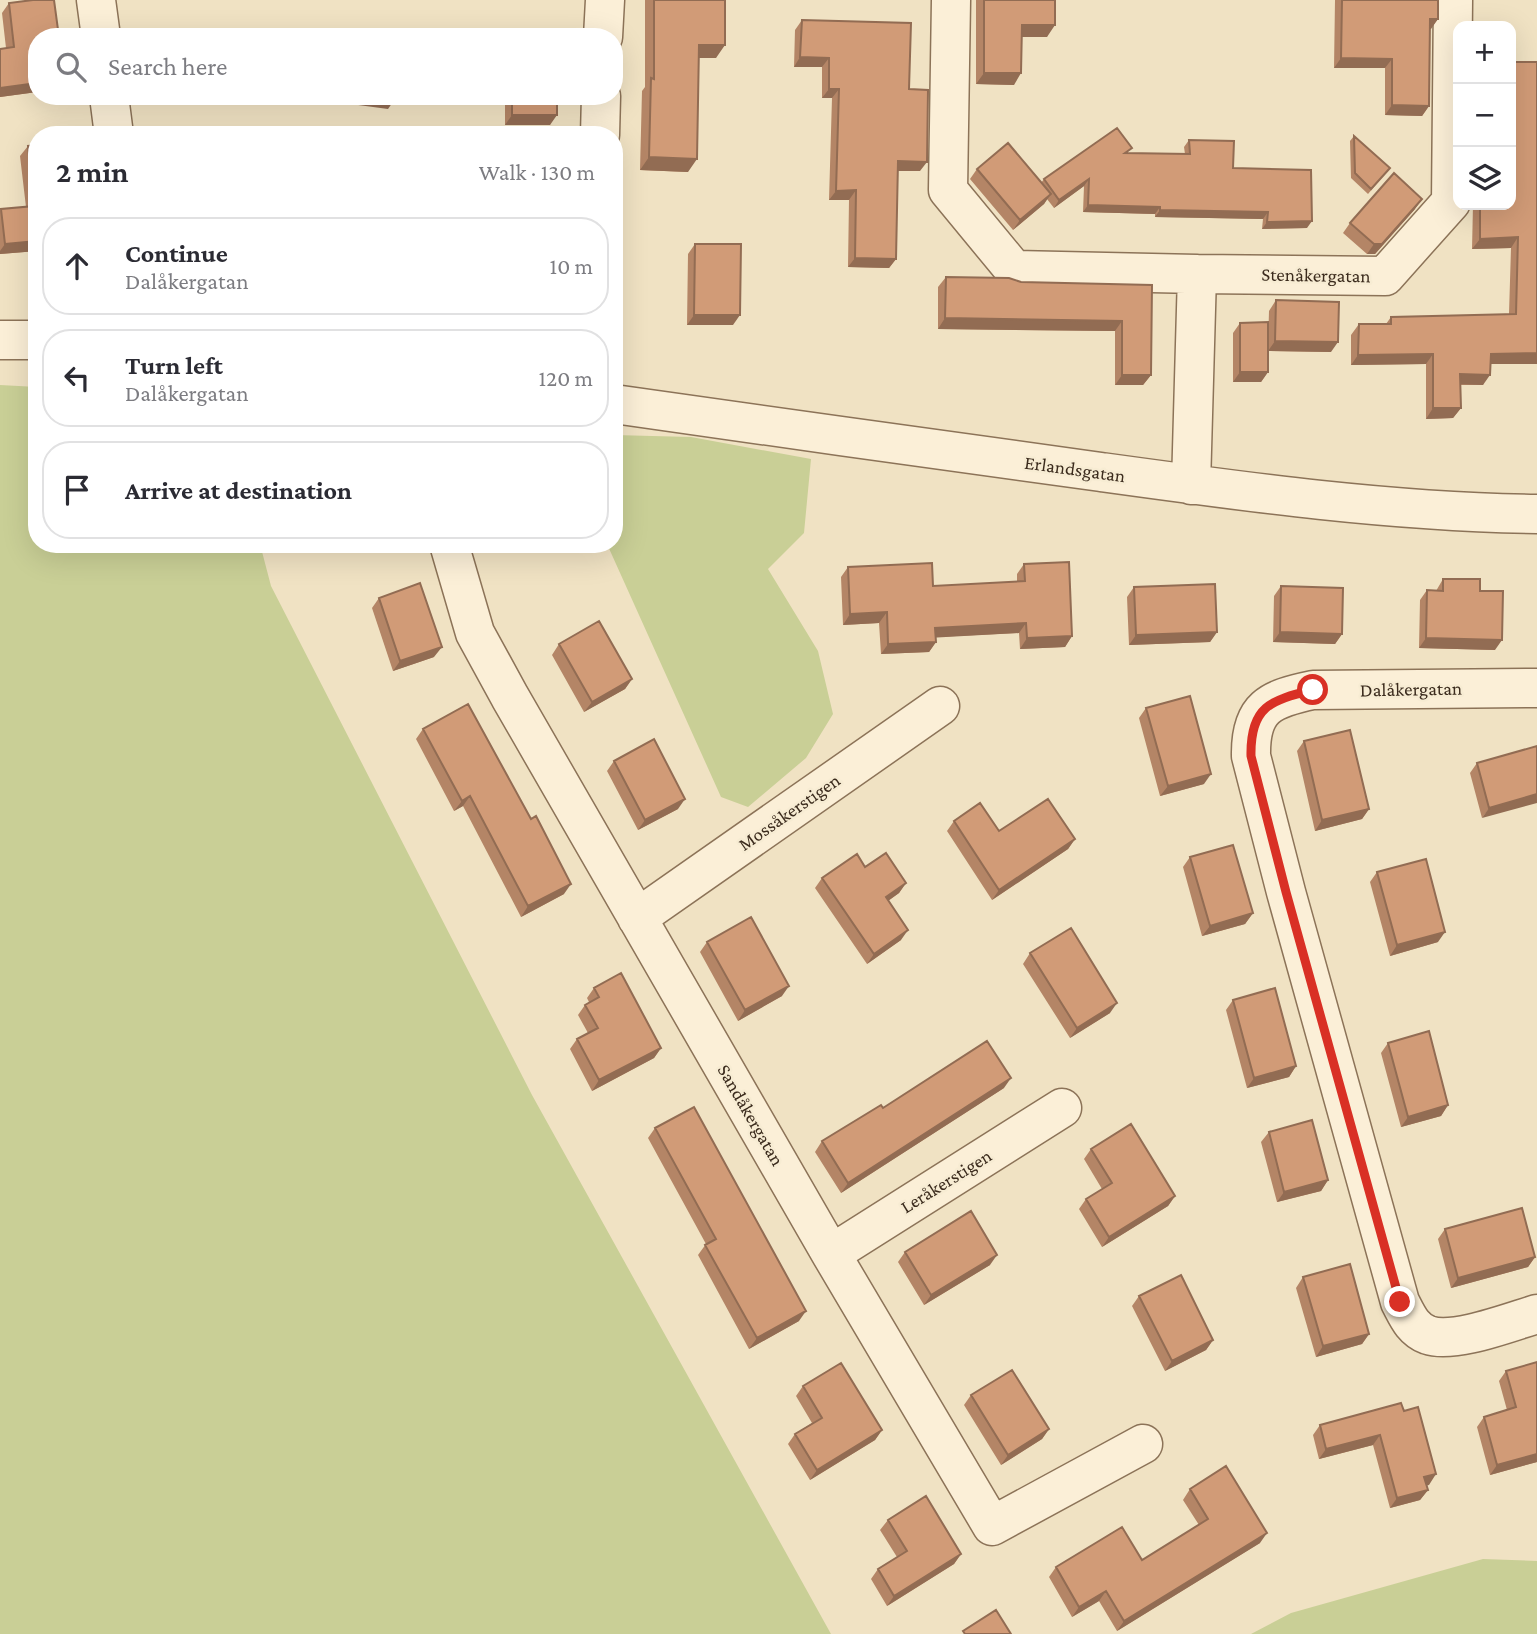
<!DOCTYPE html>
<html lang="en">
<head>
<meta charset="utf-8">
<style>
  :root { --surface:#fff; --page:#f7f7f7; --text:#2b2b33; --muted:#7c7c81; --line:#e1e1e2 }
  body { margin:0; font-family:"Crimson Pro",serif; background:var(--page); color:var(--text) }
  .controls { position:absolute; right:21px; top:21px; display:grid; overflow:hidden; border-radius:14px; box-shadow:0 7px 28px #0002 }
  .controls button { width:63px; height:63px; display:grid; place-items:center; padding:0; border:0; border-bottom:2px solid var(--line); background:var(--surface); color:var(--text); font:35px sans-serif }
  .stop { position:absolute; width:21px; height:21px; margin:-16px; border:5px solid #d93025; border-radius:50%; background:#fff }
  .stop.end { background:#d93025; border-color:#fff; box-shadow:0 2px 7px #0008 }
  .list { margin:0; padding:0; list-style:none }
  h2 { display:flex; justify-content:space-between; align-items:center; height:91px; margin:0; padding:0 28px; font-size:30px }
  h2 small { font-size:23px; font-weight:400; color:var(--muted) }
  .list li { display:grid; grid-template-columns:46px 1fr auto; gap:21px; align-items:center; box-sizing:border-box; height:98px; margin:0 14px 14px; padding:0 14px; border:2px solid var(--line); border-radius:28px }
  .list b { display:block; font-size:26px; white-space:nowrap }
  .list p { margin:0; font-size:23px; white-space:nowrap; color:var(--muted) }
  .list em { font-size:23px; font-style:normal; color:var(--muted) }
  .icon { flex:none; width:38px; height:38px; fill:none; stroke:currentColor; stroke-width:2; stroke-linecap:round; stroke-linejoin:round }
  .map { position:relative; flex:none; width:1537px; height:1634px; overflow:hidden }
  .search { position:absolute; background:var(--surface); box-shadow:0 7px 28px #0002; left:28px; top:28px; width:595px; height:77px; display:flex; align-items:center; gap:18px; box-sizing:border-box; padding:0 24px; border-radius:28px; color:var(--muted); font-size:26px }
  .panel { position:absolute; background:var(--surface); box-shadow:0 7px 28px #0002; left:28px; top:126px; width:595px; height:427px; border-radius:28px }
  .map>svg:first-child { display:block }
  .green { fill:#c9cf96 }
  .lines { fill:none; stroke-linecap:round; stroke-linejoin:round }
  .street-casing { stroke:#8c7358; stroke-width:41 }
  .street { stroke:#fbefd7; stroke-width:38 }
  .wall { fill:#b48566 }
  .shaded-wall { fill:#926c53 }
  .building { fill:#d19b77; stroke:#926c53; stroke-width:2 }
  .route { stroke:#d93025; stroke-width:9 }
  .labels { text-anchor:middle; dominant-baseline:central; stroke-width:5; stroke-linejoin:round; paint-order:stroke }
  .street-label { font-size:19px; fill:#3b2b1d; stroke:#f7ecd3 }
</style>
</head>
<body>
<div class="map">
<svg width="1537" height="1634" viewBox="0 0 1537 1634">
  <rect width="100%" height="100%" fill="#f0e2c3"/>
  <!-- green -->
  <path class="green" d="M 0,385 L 37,387 L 37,544 L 260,544 L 271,586 L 532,1095 L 831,1634 L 0,1634 Z
    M 614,435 L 691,437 L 811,459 L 804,533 L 768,569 L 818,651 L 833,714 L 806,758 L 748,807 L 721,797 L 607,544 L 614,544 Z
    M 1483,1559 L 1537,1561 L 1537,1634 L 1251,1634 L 1291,1613 Z"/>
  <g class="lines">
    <defs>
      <path id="street" d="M 96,0 L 101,37
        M 951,0 L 948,190 L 1014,270 L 1197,274 L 1191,485
        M 603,37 L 605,0
        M 109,96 L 114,135
        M 600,135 L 601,96
        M 1197,274 L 1385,276 L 1451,202 L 1453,0
        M 0,340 L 37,340
        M 614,404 C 776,427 939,450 1101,472 C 1246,492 1390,512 1537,514
        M 449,544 L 475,633 L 510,697 L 831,1254 L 992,1526 L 1143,1444
        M 1537,688 L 1313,690 C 1270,699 1250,707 1251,756 L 1286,892 L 1400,1302 C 1407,1315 1412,1329 1428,1335 C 1454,1344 1510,1322 1537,1314
        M 637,918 L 940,706
        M 831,1254 L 1062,1108"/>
    </defs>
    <!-- street casing -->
    <use href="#street" class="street-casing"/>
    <!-- street -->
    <use href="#street" class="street"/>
  </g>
  <!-- wall -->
  <path class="wall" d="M 645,0 L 725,0 L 716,58 L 699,58 L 688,172 L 640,170 L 642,91 L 645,87 Z
    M 976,0 L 1055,0 L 1047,37 L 1022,37 L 1014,85 L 976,84 Z
    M 1335,0 L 1438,0 L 1438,19 L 1430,29 L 1429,106 L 1422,116 L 1385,115 L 1385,68 L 1334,68 Z
    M 9,3 L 37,37 L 37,92 L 0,97 L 6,48 L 2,13 Z
    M 802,20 L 909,89 L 920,171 L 898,171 L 896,259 L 889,268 L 848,267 L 849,200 L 829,200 L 832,98 L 822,98 L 822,67 L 794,67 L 795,30 Z
    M 1537,62 L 1537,364 L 1490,364 L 1483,385 L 1460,385 L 1461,408 L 1453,418 L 1426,419 L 1426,364 L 1351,365 L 1351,335 L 1359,324 L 1386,324 L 1391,317 L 1509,314 L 1511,248 L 1472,249 L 1473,205 L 1511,205 Z
    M 505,96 L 557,96 L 550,125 L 505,125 Z
    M 1354,136 L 1386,173 L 1368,194 L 1351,178 L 1350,141 Z
    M 1189,140 L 1233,168 L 1307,228 L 1262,229 L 1263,219 L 1155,217 L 1155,214 L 1083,212 L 1084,186 L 1054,208 L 1047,199 L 1044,204 L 1013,230 L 970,179 L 977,169 L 1041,183 L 1044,179 L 1128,153 L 1185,154 L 1184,147 Z
    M 37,145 L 37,251 L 0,254 L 0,211 L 1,209 L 26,207 L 20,156 L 28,146 Z
    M 1415,209 L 1375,254 L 1367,254 L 1343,233 L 1350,223 Z
    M 695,244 L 733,325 L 687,325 L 688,254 Z
    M 946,277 L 1021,282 L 1152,285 L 1151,375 L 1143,385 L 1115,385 L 1115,331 L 938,329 L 938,287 Z
    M 1276,300 L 1331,352 L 1268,351 L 1268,372 L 1261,382 L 1233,382 L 1233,333 L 1240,323 L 1268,346 L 1269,311 Z
    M 1024,564 L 1072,636 L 1065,647 L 1020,649 L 1019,633 L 936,637 L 936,642 L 929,652 L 881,654 L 879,623 L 843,625 L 841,577 L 848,567 L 933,586 L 1017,582 L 1017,574 Z
    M 1443,579 L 1495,650 L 1419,648 L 1420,600 L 1427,590 L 1436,591 Z
    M 1281,586 L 1342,634 L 1335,644 L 1273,642 L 1274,596 Z
    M 1134,587 L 1217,632 L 1210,642 L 1129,645 L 1127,597 Z
    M 379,598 L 434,657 L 393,671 L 372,608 Z
    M 559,644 L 632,679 L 625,689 L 584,712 L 552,655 Z
    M 1146,708 L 1204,784 L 1160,796 L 1139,718 Z
    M 423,729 L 564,894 L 521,917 L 463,806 L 454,811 L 416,739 Z
    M 1304,741 L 1369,809 L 1362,819 L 1315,831 L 1297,751 Z
    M 1537,746 L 1482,818 L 1470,773 L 1477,763 Z
    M 614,761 L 678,809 L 638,830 L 607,771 Z
    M 954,821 L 999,831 L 1075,839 L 1068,849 L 992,900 L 947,831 Z
    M 1190,857 L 1253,913 L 1245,924 L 1202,936 L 1183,867 Z
    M 865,867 L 906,883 L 899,893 L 888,901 L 901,940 L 867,964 L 815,888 L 822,878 Z
    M 1377,872 L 1438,942 L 1390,956 L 1370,882 Z
    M 707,942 L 782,996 L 738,1021 L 700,952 Z
    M 1030,953 L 1110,1013 L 1070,1038 L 1023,964 Z
    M 594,988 L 661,1048 L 654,1058 L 592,1091 L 570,1049 L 577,1039 L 588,1033 L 578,1015 L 585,1005 L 589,1002 L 587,998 Z
    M 1233,1000 L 1296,1066 L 1289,1077 L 1247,1088 L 1226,1010 Z
    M 1388,1043 L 1448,1105 L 1441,1116 L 1401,1127 L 1381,1053 Z
    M 1004,1088 L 841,1193 L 815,1152 L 822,1141 L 883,1108 Z
    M 655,1128 L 799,1321 L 749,1349 L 698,1255 L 706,1244 L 648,1138 Z
    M 1269,1132 L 1328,1180 L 1321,1191 L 1277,1202 L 1261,1142 Z
    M 1091,1149 L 1175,1196 L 1168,1206 L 1102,1247 L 1079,1209 L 1086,1199 L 1102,1189 L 1084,1159 Z
    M 1445,1229 L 1535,1257 L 1528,1267 L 1451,1288 L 1438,1239 Z
    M 905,1252 L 990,1265 L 924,1305 L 898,1262 Z
    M 1303,1277 L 1369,1334 L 1362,1344 L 1316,1357 L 1296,1288 Z
    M 1139,1296 L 1213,1340 L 1206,1350 L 1165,1371 L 1132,1306 Z
    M 1537,1362 L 1537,1462 L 1490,1475 L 1477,1427 L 1484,1417 L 1507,1410 L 1499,1381 L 1506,1371 Z
    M 803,1386 L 882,1430 L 875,1440 L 810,1480 L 788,1444 L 795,1434 L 812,1423 L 796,1396 Z
    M 971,1395 L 1049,1429 L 1042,1439 L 1001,1465 L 964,1405 Z
    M 1401,1403 L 1429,1485 L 1426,1485 L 1428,1490 L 1420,1500 L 1390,1508 L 1373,1445 L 1319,1459 L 1313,1435 L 1320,1425 Z
    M 1190,1489 L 1260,1543 L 1117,1631 L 1099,1601 L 1072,1617 L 1049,1577 L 1056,1567 L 1142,1560 L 1199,1525 L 1183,1500 Z
    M 888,1520 L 961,1554 L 954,1564 L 887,1606 L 871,1579 L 878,1569 L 897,1557 L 880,1530 Z"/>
  <!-- shaded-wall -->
  <path class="shaded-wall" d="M 1430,19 L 1438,19 L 1431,29 L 1423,29 Z
    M 1022,25 L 1055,25 L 1047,37 L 1014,37 Z
    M 699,45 L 725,45 L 716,58 L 690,58 Z
    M 800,57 L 829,58 L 822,67 L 794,67 Z
    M 1341,58 L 1392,59 L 1385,68 L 1334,68 Z
    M 984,73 L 1021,73 L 1014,85 L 976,84 Z
    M 37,83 L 37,92 L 0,97 L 0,88 Z
    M 829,89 L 839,89 L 832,98 L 822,98 Z
    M 308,96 L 375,96 L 395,99 L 388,109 L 306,98 Z
    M 1392,105 L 1429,106 L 1422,116 L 1385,115 Z
    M 512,115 L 557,115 L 550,125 L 505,125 Z
    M 649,157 L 697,159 L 688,172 L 640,170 Z
    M 898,161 L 927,162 L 920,171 L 891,171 Z
    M 1089,179 L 1084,186 L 1054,208 L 1059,200 Z
    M 856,190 L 849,200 L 829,200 L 836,191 Z
    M 1051,194 L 1044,204 L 1013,230 L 1020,220 Z
    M 1422,199 L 1415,209 L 1375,254 L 1367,254 L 1374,244 Z
    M 1088,205 L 1160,207 L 1155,214 L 1083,212 Z
    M 1160,210 L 1268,212 L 1263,219 L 1155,217 Z
    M 1312,221 L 1307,228 L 1262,229 L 1267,222 Z
    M 1518,237 L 1511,248 L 1472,249 L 1480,239 Z
    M 37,241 L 37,251 L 0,254 L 0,251 L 5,244 Z
    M 855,258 L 896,259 L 889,268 L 848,267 Z
    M 694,315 L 740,315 L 733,325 L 687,325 Z
    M 945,318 L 1122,321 L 1115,331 L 938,329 Z
    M 1275,341 L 1338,342 L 1331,352 L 1268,351 Z
    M 1537,353 L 1537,364 L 1483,364 L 1491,354 Z
    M 1433,354 L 1426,364 L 1351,365 L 1358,355 Z
    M 1240,372 L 1268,372 L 1261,382 L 1233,382 Z
    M 1460,374 L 1490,375 L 1483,385 L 1453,384 Z
    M 1122,375 L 1151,375 L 1143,385 L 1115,385 Z
    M 1433,408 L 1461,408 L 1453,418 L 1426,419 Z
    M 887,612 L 879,623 L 843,625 L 850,614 Z
    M 1026,623 L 1019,633 L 928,638 L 935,628 Z
    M 1217,632 L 1210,642 L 1129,645 L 1136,635 Z
    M 1280,632 L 1342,634 L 1335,644 L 1273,642 Z
    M 1072,636 L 1065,647 L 1020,649 L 1027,638 Z
    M 1426,638 L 1502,640 L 1495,650 L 1419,648 Z
    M 936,642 L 929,652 L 881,654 L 888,644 Z
    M 442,647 L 434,657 L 393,671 L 400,661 Z
    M 632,679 L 625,689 L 584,712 L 592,702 Z
    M 1211,774 L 1204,784 L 1160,796 L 1168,786 Z
    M 1537,794 L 1537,803 L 1482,818 L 1489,808 Z
    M 470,796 L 463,806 L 454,811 L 462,801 Z
    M 685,799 L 678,809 L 638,830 L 645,820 Z
    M 1369,809 L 1362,819 L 1315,831 L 1322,820 Z
    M 1075,839 L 1068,849 L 992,900 L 999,890 Z
    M 906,883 L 899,893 L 878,908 L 886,897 Z
    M 571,884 L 564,894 L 521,917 L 528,906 Z
    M 1253,913 L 1245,924 L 1202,936 L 1210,926 Z
    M 908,930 L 901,940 L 867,964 L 874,954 Z
    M 1445,932 L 1438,942 L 1390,956 L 1397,945 Z
    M 789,986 L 782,996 L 738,1021 L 745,1010 Z
    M 1117,1003 L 1110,1013 L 1070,1038 L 1077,1028 Z
    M 661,1048 L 654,1058 L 592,1091 L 599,1080 Z
    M 1296,1066 L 1289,1077 L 1247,1088 L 1254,1078 Z
    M 1011,1078 L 1004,1088 L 841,1193 L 848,1183 Z
    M 1448,1105 L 1441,1116 L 1401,1127 L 1408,1117 Z
    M 1328,1180 L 1321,1191 L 1277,1202 L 1284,1192 Z
    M 1175,1196 L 1168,1206 L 1102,1247 L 1109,1237 Z
    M 997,1255 L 990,1265 L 924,1305 L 931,1295 Z
    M 1535,1257 L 1528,1267 L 1451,1288 L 1458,1278 Z
    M 806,1311 L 799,1321 L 749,1349 L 757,1338 Z
    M 1369,1334 L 1362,1344 L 1316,1357 L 1323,1346 Z
    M 1213,1340 L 1206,1350 L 1165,1371 L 1172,1361 Z
    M 1049,1429 L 1042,1439 L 1001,1465 L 1008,1455 Z
    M 882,1430 L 875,1440 L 810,1480 L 817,1470 Z
    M 1380,1435 L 1373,1445 L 1319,1459 L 1326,1449 Z
    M 1537,1454 L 1537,1462 L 1490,1475 L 1497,1465 Z
    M 1436,1474 L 1429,1485 L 1417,1488 L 1424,1477 Z
    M 1428,1490 L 1420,1500 L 1390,1508 L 1397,1498 Z
    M 1267,1533 L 1260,1543 L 1117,1631 L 1124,1621 Z
    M 961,1554 L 954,1564 L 887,1606 L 894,1596 Z
    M 1106,1591 L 1099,1601 L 1072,1617 L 1079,1607 Z"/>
  <!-- building -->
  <path class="building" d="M 33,0 L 54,0 L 59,37 L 37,37 L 37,83 L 0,88 L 0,49 L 14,47 L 9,3 Z
    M 654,0 L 725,0 L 725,45 L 699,45 L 697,159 L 649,157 L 651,78 L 654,79 Z
    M 984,0 L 1055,0 L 1055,25 L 1022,25 L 1021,73 L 984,73 Z
    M 1342,0 L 1438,0 L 1438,19 L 1430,19 L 1429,106 L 1392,105 L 1392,59 L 1341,58 Z
    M 802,20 L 911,23 L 909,89 L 928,90 L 927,162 L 898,161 L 896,259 L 855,258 L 856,190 L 836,191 L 839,89 L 829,89 L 829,58 L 800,57 Z
    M 157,32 L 237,37 L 157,37 Z
    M 513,34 L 558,34 L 558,37 L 513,37 Z
    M 1511,62 L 1537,62 L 1537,353 L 1491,354 L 1490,375 L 1460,374 L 1461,408 L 1433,408 L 1433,354 L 1358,355 L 1359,324 L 1391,324 L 1391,317 L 1516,314 L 1518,237 L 1480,239 L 1480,205 L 1511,205 Z
    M 375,96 L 395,96 L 395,99 Z
    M 512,96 L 557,96 L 557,115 L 512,115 Z
    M 1117,128 L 1132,148 L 1125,153 L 1190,154 L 1189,140 L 1234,141 L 1233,168 L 1311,170 L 1312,221 L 1267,222 L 1268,212 L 1160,210 L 1160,207 L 1088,205 L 1089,179 L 1059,200 L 1044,179 Z
    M 1354,136 L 1390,168 L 1371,189 L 1355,173 Z
    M 1008,143 L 1051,194 L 1020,220 L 977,169 Z
    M 37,145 L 37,241 L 5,244 L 1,209 L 34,206 L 28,146 Z
    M 1394,173 L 1422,199 L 1382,244 L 1374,244 L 1350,223 Z
    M 695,244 L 741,244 L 740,315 L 694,315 Z
    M 946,277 L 1009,278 L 1021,282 L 1152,285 L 1151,375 L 1122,375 L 1122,321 L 945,318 Z
    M 1276,300 L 1339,302 L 1338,342 L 1275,341 Z
    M 1268,322 L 1268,372 L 1240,372 L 1240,323 Z
    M 1069,562 L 1072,636 L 1027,638 L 1026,623 L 935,628 L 936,642 L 888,644 L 887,612 L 850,614 L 848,567 L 932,563 L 933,586 L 1025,581 L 1024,564 Z
    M 1443,579 L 1480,579 L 1480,591 L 1503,591 L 1502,640 L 1426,638 L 1427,590 L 1443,591 Z
    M 420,583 L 442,647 L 400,661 L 379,598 Z
    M 1215,584 L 1217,632 L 1136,635 L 1134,587 Z
    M 1281,586 L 1343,588 L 1342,634 L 1280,632 Z
    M 599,621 L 632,679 L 592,702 L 559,644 Z
    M 1190,696 L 1211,774 L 1168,786 L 1146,708 Z
    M 468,704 L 531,819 L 536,816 L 571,884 L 528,906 L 470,796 L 462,801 L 423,729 Z
    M 1350,730 L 1369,809 L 1322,820 L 1304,741 Z
    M 654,739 L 685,799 L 645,820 L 614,761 Z
    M 1537,746 L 1537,794 L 1489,808 L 1477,763 Z
    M 1048,799 L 1075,839 L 999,890 L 954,821 L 980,803 L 999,831 Z
    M 1233,845 L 1253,913 L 1210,926 L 1190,857 Z
    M 886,853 L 906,883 L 886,897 L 908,930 L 874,954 L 822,878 L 857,854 L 865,867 Z
    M 1426,859 L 1445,932 L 1397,945 L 1377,872 Z
    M 751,917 L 789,986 L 745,1010 L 707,942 Z
    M 1071,928 L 1117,1003 L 1077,1028 L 1030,953 Z
    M 621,973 L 661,1048 L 599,1080 L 577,1039 L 598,1028 L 585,1005 L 599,997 L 594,988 Z
    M 1275,988 L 1296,1066 L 1254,1078 L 1233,1000 Z
    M 1429,1031 L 1448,1105 L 1408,1117 L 1388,1043 Z
    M 987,1041 L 1011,1078 L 848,1183 L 822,1141 L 881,1105 L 883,1108 Z
    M 694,1107 L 806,1311 L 757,1338 L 705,1245 L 716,1239 L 655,1128 Z
    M 1312,1120 L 1328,1180 L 1284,1192 L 1269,1132 Z
    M 1131,1124 L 1175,1196 L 1109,1237 L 1086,1199 L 1112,1183 L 1091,1149 Z
    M 1522,1208 L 1535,1257 L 1458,1278 L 1445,1229 Z
    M 971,1211 L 997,1255 L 931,1295 L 905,1252 Z
    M 1350,1264 L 1369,1334 L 1323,1346 L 1303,1277 Z
    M 1181,1275 L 1213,1340 L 1172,1361 L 1139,1296 Z
    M 1537,1362 L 1537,1454 L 1497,1465 L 1484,1417 L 1516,1407 L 1506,1371 Z
    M 841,1363 L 882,1430 L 817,1470 L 795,1434 L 822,1418 L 803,1386 Z
    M 1012,1370 L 1049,1429 L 1008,1455 L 971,1395 Z
    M 1401,1403 L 1404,1411 L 1418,1407 L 1436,1474 L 1424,1477 L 1428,1490 L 1397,1498 L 1380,1435 L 1326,1449 L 1320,1425 Z
    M 1226,1466 L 1267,1533 L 1124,1621 L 1106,1591 L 1079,1607 L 1056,1567 L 1122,1527 L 1142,1560 L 1208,1519 L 1190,1489 Z
    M 926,1496 L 961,1554 L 894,1596 L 878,1569 L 907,1551 L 888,1520 Z
    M 996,1610 L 1011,1634 L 965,1634 L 963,1631 Z"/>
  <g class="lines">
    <!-- route -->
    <path class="route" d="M 1313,690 C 1270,700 1250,707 1251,756 L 1286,892 L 1400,1302"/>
  </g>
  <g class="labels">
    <!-- street labels -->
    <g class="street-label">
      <text transform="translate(1316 275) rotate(1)">Stenåkergatan</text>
      <text transform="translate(1075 469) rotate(8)">Erlandsgatan</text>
      <text transform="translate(1411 689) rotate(-1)">Dalåkergatan</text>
      <text transform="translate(789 812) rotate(-35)">Mossåkerstigen</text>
      <text transform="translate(751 1115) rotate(60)">Sandåkergatan</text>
      <text transform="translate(946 1181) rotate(-32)">Leråkerstigen</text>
    </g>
  </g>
</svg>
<div class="controls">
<button>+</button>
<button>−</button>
<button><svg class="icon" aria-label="layers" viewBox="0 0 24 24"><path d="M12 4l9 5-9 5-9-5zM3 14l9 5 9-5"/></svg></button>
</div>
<div class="stop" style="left:1313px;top:690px"></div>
<div class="stop end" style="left:1400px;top:1302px"></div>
<div class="search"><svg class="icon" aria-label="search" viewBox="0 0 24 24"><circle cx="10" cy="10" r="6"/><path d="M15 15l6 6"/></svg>Search here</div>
<section class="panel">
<h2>2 min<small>Walk · 130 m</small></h2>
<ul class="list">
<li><svg class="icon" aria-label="ahead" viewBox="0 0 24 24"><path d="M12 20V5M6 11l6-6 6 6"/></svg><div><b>Continue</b><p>Dalåkergatan</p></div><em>10 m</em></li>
<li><svg class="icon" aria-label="left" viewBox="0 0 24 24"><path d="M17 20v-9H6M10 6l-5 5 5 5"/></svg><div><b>Turn left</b><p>Dalåkergatan</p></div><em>120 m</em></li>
<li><svg class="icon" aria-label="arrive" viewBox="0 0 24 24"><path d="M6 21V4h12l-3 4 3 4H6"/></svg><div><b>Arrive at destination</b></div></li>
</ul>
</section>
</div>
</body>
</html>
